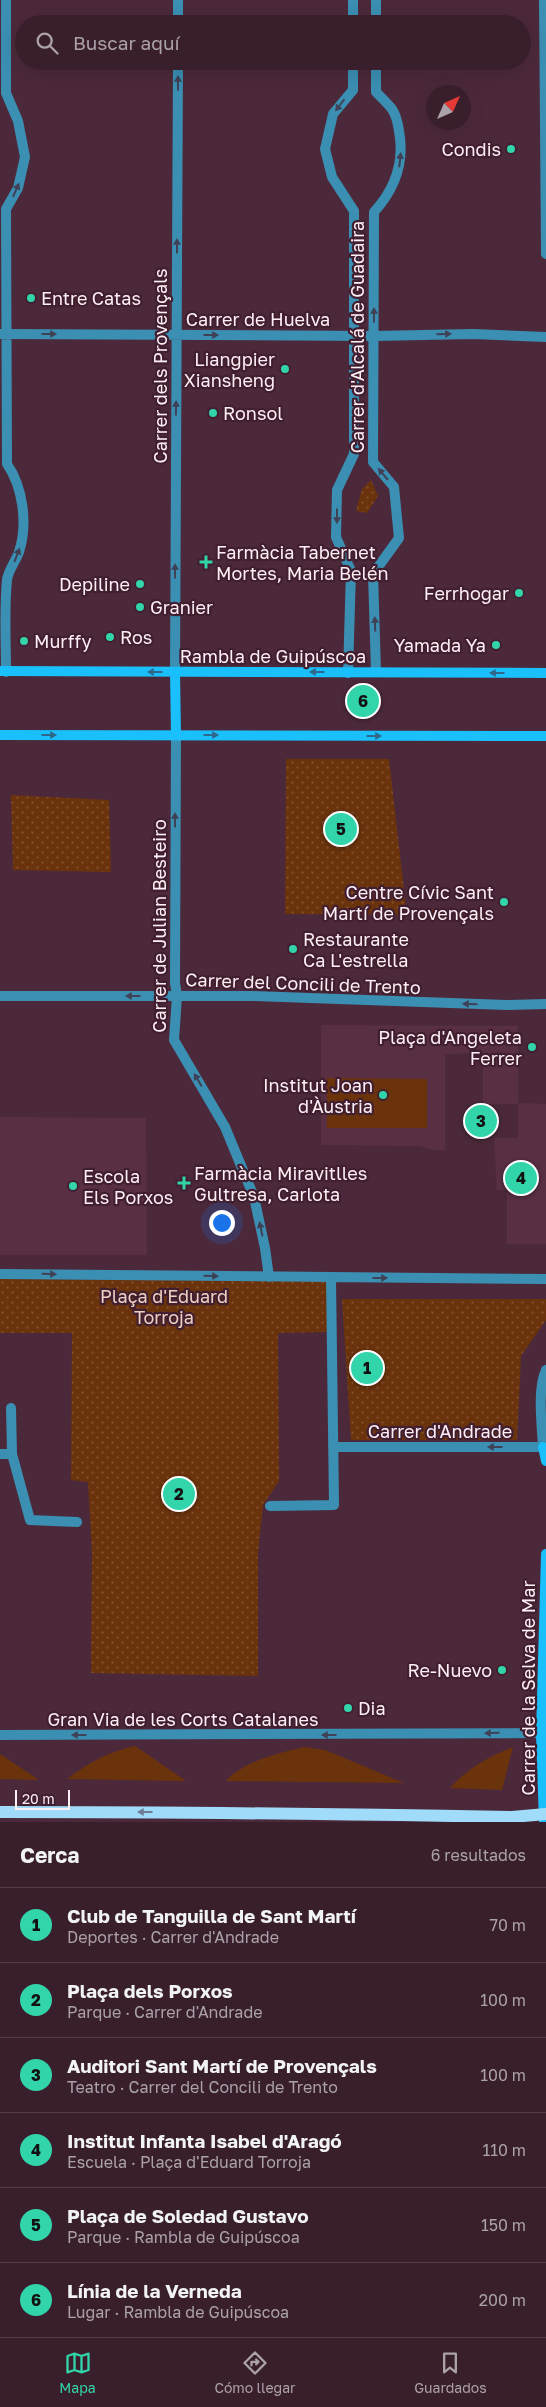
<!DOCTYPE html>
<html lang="es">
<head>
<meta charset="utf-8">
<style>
  :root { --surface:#391f2c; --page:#402734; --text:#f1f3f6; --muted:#aba2a9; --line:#533d48; --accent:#32d4a9 }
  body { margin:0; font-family:"Golos Text",sans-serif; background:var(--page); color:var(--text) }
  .compass { position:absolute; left:426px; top:85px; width:45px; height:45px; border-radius:50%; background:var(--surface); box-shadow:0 5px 20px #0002; rotate:45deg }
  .scale { position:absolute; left:15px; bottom:12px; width:55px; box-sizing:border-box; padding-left:5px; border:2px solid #feeff5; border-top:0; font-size:14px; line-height:18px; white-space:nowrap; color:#feeff5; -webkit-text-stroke:4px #411f30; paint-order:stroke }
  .you { position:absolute; left:221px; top:1222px; width:18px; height:18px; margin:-12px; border:4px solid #fff; border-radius:50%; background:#1a73e8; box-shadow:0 0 0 8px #1a73e833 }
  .badge { display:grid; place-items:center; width:32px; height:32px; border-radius:50%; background:var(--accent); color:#111; font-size:16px; font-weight:700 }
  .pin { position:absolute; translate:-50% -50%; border:2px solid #fff; box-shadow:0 1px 5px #0006 }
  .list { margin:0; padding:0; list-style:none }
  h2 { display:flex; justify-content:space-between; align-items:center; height:65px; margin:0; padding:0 20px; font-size:21px }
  h2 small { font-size:16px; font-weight:400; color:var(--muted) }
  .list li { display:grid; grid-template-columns:32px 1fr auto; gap:15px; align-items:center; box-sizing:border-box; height:75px; padding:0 20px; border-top:1px solid var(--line) }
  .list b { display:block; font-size:19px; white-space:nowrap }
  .list p { margin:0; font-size:16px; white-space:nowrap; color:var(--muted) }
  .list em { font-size:16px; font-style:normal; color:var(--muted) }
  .icon { flex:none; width:28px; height:28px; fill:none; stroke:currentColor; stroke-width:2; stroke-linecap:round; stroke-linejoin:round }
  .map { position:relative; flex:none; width:546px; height:1822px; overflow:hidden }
  .search { position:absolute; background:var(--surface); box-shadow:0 5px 20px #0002; left:15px; right:15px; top:15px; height:55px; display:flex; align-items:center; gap:12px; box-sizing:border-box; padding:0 18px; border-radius:28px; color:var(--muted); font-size:19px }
  .sheet { height:515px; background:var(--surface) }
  nav { display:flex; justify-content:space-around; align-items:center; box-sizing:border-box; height:70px; border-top:1px solid var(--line); background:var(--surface); font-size:14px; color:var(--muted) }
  nav a { display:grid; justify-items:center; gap:2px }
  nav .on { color:var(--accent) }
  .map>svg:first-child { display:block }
  .built { fill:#592f44 }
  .green { fill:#6b330c }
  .park { fill:url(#park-dots) }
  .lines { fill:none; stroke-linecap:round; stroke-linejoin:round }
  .street { stroke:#3b8fb3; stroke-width:10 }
  .secondary { stroke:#1ac0fb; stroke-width:10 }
  .primary { stroke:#a0dcfa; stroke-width:12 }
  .oneway { fill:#3f4157 }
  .oneway2 { fill:#2f678b }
  .oneway3 { fill:#707e95 }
  .poi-dot { fill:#32d4a9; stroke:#411f30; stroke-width:2 }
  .labels { text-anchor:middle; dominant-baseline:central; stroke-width:4.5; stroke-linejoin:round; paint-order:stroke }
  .poi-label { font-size:18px; fill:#feeff5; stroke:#411f30; text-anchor:start }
  .street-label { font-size:18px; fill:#feeff5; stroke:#411f30 }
  .park-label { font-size:18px; fill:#ecd0c1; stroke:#411f30 }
</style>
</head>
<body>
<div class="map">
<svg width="546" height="1822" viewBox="0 0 546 1822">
  <defs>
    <pattern id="park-dots" width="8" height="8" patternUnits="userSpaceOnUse" patternTransform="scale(1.25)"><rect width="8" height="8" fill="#6b330c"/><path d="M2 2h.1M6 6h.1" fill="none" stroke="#815130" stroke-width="1.8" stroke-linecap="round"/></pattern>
  </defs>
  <rect width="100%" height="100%" fill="#4c293a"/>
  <!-- built -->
  <path class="built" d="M 321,1025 L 518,1026 L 518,1103 L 546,1104 L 546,1244 L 507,1244 L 507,1190 L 497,1190 L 494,1138 L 518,1138 L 518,1104 L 483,1104 L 483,1053 L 445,1054 L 445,1150 L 433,1150 L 419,1146 L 321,1145 Z
    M 0,1117 L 146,1118 L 147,1255 L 0,1255 Z"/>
  <!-- green -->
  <path class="green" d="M 327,1078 L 427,1079 L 427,1128 L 327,1128 Z
    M 135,1746 L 186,1781 L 67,1779 C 88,1763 108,1752 135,1746 Z
    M 304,1747 L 325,1750 L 404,1783 L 226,1781 C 244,1761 279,1753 304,1747 Z
    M 513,1747 L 502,1790 L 450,1788 C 467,1769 489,1756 513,1747 Z
    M 0,1754 L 39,1780 L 0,1779 Z"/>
  <!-- park -->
  <path class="park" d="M 371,480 L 378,496 L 367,513 L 356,511 L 362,489 Z
    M 286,759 L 389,759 L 406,908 L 450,909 L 450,915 L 285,914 Z
    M 11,795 L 109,800 L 111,872 L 13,870 Z
    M 0,1279 L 329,1281 L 329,1332 L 278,1333 L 279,1481 L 263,1505 L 258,1552 L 258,1676 L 91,1673 L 92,1552 L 88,1482 L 71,1480 L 72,1333 L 0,1333 Z
    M 342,1299 L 546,1299 L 546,1320 L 521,1356 L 517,1440 L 351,1440 Z"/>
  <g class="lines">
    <!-- street -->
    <path class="street" d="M 6,0 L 6,93 L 18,121 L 25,157 L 18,188 L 6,209 L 7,464 C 23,487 28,524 19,552 C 16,561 8,570 7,580 C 4,610 6,641 6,672
      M 178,0 L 178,24
      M 353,0 L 353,24
      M 544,0 L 546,254
      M 376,24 L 376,0
      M 1,334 L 374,336 L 473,334 L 546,337
      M 175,672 L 178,61
      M 376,672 L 373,574 L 399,538 L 394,487 L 373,462 L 374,212 C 395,189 405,163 399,131 C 398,124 396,115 392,109 C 387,103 381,97 376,92 L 376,61
      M 348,673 L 351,571 L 336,537 L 337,490 L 354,454 L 354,211 L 332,177 L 325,149 L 333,114 L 353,90 L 353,61
      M 176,735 L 175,983 L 177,996 L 174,1040 L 225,1127 L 254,1197 L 265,1248 L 269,1277
      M 0,996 L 252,996 L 507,1005 L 546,1004
      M 0,1274 L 546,1279
      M 11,1408 L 12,1454
      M 333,1447 L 546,1447
      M 543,1447 C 542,1426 537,1389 546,1370
      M 0,1454 L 12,1454 L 30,1520 L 77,1522
      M 270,1506 L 334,1505 L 331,1278
      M 0,1735 L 546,1733"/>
    <!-- secondary -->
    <path class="secondary" d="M 0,671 L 546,673
      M 175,672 L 176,735
      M 0,735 L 546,736
      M 543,1447 L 546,1461
      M 544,1822 L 541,1733 L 546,1554"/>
    <!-- primary -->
    <path class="primary" d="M 0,1812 C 171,1812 341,1814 512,1817 L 546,1814"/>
  </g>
  <!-- one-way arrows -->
  <defs><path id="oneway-solid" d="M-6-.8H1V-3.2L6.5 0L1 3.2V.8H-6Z" transform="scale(1.25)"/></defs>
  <g class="oneway">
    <use href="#oneway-solid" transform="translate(178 83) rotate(-90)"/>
    <use href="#oneway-solid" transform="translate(340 105) rotate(127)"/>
    <use href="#oneway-solid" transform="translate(400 160) rotate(-84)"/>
    <use href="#oneway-solid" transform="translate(16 190) rotate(-66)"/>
    <use href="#oneway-solid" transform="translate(177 246) rotate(-90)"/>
    <use href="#oneway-solid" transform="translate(374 315) rotate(-90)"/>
    <use href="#oneway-solid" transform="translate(49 334)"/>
    <use href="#oneway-solid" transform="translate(444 334) rotate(-1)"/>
    <use href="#oneway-solid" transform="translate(211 335)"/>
    <use href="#oneway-solid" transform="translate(176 408) rotate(-89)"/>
    <use href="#oneway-solid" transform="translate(383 474) rotate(-130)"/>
    <use href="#oneway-solid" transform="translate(337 516) rotate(90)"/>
    <use href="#oneway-solid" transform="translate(17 555) rotate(-69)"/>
    <use href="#oneway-solid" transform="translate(175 571) rotate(-90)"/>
    <use href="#oneway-solid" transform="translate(375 624) rotate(-92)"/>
    <use href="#oneway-solid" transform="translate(175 820) rotate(-90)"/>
    <use href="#oneway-solid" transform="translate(133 996) rotate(180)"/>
    <use href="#oneway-solid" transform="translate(470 1004) rotate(-178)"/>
    <use href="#oneway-solid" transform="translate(198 1080) rotate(-121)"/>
    <use href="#oneway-solid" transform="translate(261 1229) rotate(-102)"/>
    <use href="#oneway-solid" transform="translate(49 1274) rotate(1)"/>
    <use href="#oneway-solid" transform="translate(211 1276) rotate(1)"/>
    <use href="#oneway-solid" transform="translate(380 1278)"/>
    <use href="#oneway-solid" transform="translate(495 1447) rotate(-180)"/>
    <use href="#oneway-solid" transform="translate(492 1733) rotate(179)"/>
    <use href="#oneway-solid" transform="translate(79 1735) rotate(180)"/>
    <use href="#oneway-solid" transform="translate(329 1735) rotate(180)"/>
  </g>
  <g class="oneway2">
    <use href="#oneway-solid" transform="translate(155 672) rotate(180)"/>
    <use href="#oneway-solid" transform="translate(317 672) rotate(-180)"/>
    <use href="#oneway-solid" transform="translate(497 673) rotate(-180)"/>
    <use href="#oneway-solid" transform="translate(49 735)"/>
    <use href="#oneway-solid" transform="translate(211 735)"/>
    <use href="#oneway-solid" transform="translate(374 736)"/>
  </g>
  <use class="oneway3" href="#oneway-solid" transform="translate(145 1812) rotate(180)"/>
  <!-- markers -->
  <g class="poi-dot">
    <circle cx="511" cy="149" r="5"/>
    <circle cx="31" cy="298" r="5"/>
    <circle cx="285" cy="369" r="5"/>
    <circle cx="213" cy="413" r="5"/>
    <path d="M203.5 554.5h5v5h5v5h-5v5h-5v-5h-5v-5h5z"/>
    <circle cx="140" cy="584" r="5"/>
    <circle cx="519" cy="593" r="5"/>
    <circle cx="140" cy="607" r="5"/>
    <circle cx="110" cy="637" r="5"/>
    <circle cx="24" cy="641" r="5"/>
    <circle cx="496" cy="645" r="5"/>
    <circle cx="504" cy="902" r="5"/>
    <circle cx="293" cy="949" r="5"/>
    <circle cx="532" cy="1047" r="5"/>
    <circle cx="383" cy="1095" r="5"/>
    <path d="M181.5 1175.5h5v5h5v5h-5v5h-5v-5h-5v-5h5z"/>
    <circle cx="73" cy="1186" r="5"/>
    <circle cx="502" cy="1670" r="5"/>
    <circle cx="348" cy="1708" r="5"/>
  </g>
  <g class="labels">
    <!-- poi labels -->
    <g class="poi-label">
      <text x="501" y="149" text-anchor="end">Condis</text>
      <text x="41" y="298">Entre Catas</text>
      <text x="275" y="359" text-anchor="end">Liangpier<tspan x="275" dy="21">Xiansheng</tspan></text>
      <text x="223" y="413">Ronsol</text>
      <text x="216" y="552">Farmàcia Tabernet<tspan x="216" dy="21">Mortes, Maria Belén</tspan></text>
      <text x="130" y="584" text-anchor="end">Depiline</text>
      <text x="509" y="593" text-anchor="end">Ferrhogar</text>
      <text x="150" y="607">Granier</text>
      <text x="120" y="637">Ros</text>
      <text x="34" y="641">Murffy</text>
      <text x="486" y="645" text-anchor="end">Yamada Ya</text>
      <text x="494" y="892" text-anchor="end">Centre Cívic Sant<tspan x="494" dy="21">Martí de Provençals</tspan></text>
      <text x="303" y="939">Restaurante<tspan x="303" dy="21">Ca L'estrella</tspan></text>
      <text x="522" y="1037" text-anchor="end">Plaça d'Angeleta<tspan x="522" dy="21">Ferrer</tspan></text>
      <text x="373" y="1085" text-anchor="end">Institut Joan<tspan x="373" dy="21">d'Àustria</tspan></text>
      <text x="194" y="1173">Farmàcia Miravitlles<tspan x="194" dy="21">Gultresa, Carlota</tspan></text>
      <text x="83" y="1176">Escola<tspan x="83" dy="21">Els Porxos</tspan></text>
      <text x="492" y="1670" text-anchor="end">Re-Nuevo</text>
      <text x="358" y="1708">Dia</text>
    </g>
    <!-- street labels -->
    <g class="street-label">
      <text x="258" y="319">Carrer de Huelva</text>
      <text transform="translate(357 337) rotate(-90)">Carrer d'Alcalá de Guadaira</text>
      <text transform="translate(160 366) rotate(-90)">Carrer dels Provençals</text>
      <text x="273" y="656">Rambla de Guipúscoa</text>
      <text transform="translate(159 926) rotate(-90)">Carrer de Julian Besteiro</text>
      <text transform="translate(303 983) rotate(2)">Carrer del Concili de Trento</text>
      <text x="440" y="1431">Carrer d'Andrade</text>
      <text transform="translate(528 1688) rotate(-90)">Carrer de la Selva de Mar</text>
      <text x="183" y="1719">Gran Via de les Corts Catalanes</text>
    </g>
    <!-- park labels -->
    <g class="park-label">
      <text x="164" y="1296">Plaça d'Eduard<tspan x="164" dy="21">Torroja</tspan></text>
    </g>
  </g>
</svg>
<svg class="compass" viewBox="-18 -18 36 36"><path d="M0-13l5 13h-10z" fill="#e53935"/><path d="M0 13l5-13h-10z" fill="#aba2a9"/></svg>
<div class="scale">20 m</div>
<div class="you"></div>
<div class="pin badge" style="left:367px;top:1368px">1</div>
<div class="pin badge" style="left:179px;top:1494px">2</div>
<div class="pin badge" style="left:481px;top:1121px">3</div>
<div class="pin badge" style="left:521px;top:1178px">4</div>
<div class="pin badge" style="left:341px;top:829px">5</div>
<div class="pin badge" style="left:363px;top:701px">6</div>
<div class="search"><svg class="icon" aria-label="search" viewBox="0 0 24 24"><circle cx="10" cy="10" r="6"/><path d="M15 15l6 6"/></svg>Buscar aquí</div>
</div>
<section class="sheet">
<h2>Cerca<small>6 resultados</small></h2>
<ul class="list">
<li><span class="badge">1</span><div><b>Club de Tanguilla de Sant Martí</b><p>Deportes · Carrer d'Andrade</p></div><em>70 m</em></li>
<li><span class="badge">2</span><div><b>Plaça dels Porxos</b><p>Parque · Carrer d'Andrade</p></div><em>100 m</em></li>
<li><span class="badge">3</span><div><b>Auditori Sant Martí de Provençals</b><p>Teatro · Carrer del Concili de Trento</p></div><em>100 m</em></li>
<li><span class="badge">4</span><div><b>Institut Infanta Isabel d'Aragó</b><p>Escuela · Plaça d'Eduard Torroja</p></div><em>110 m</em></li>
<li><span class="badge">5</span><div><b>Plaça de Soledad Gustavo</b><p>Parque · Rambla de Guipúscoa</p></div><em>150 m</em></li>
<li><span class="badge">6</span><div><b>Línia de la Verneda</b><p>Lugar · Rambla de Guipúscoa</p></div><em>200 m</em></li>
</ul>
</section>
<nav>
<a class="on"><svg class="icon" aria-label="map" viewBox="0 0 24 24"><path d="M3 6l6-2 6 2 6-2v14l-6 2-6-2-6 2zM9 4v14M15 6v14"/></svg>Mapa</a>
<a><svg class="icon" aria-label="directions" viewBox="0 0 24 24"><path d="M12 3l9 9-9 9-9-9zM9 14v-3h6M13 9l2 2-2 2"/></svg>Cómo llegar</a>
<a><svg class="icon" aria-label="saved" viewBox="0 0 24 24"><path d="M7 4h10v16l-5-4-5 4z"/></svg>Guardados</a>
</nav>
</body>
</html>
